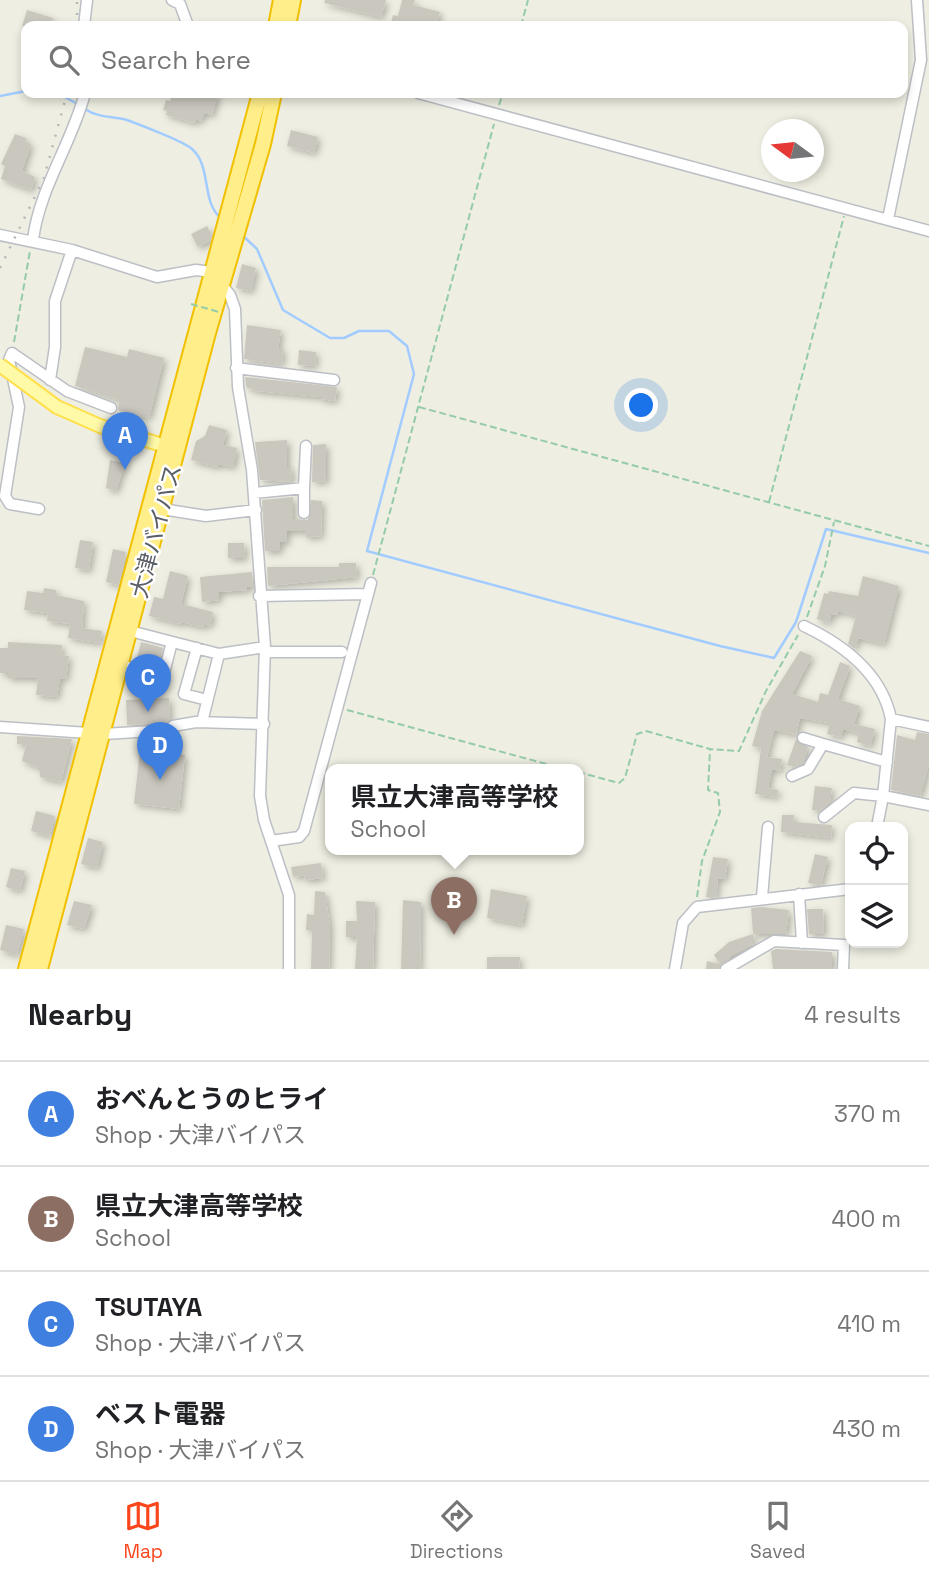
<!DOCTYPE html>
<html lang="en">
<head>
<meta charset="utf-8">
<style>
  :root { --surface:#fff; --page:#f6f6f6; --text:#202124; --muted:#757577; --line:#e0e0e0; --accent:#fb451b }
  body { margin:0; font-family:"Space Grotesk","Noto Sans JP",sans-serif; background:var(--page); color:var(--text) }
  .controls { position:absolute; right:21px; bottom:21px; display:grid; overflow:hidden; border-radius:14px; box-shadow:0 4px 10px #0003 }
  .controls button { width:63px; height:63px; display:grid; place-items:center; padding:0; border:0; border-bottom:2px solid var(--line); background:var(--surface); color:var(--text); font:35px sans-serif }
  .compass { position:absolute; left:761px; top:119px; width:63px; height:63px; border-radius:50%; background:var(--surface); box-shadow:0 4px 10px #0003; rotate:285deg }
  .you { position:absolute; left:642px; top:406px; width:24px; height:24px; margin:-18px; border:5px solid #fff; border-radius:50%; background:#1a73e8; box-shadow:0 0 0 10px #1a73e833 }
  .badge { display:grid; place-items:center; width:46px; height:46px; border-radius:50%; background:var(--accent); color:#fff; font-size:23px; font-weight:700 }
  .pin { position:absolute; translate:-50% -58px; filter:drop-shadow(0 2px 4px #0008) }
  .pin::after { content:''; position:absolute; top:37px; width:24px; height:21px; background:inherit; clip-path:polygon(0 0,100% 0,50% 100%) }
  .popup { position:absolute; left:325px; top:764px; width:259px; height:91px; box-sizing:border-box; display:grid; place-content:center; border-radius:14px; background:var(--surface); filter:drop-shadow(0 2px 5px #0005); font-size:23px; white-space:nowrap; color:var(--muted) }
  .popup b { font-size:26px; color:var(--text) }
  .popup::after { content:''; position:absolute; left:50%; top:100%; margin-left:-14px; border:14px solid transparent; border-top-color:var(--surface) }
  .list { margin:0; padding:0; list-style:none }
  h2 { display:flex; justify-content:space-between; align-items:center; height:91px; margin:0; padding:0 28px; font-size:30px }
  h2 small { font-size:23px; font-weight:400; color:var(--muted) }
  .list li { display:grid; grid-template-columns:46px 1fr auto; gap:21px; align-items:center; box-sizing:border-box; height:105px; padding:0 28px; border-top:2px solid var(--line) }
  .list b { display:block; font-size:26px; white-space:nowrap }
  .list p { margin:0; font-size:23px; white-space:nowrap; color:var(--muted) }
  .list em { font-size:23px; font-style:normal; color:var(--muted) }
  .icon { flex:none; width:38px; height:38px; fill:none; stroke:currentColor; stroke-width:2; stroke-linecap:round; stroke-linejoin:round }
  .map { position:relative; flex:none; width:929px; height:969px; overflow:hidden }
  .search { position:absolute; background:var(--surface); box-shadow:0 4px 10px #0003; left:21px; right:21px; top:21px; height:77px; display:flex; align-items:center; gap:18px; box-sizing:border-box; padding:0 24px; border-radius:14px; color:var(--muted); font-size:26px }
  .sheet { height:511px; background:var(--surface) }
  nav { display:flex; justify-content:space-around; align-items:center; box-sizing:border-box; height:98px; border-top:2px solid var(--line); background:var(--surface); font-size:19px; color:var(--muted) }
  nav a { display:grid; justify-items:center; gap:4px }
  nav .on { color:var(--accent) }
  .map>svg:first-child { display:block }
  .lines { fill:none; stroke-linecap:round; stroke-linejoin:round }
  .stream { stroke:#a2ccff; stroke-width:2.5 }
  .building { fill:#cac7bf; filter:url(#shadow) }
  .minor-casing { stroke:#bcbfc5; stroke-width:13 }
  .major-casing { stroke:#ffe04b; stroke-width:16 }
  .highway-casing { stroke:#f1c000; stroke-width:18 }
  .path { stroke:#94cbaa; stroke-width:2; stroke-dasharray:7 3.5; stroke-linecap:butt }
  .minor { stroke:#fff; stroke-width:10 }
  .major { stroke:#fffaa7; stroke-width:12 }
  .highway { stroke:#ffee89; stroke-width:14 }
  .rail { stroke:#b6b7b8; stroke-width:2.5; stroke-dasharray:2 9; stroke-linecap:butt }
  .major-bridge-casing { stroke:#ffe04b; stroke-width:16; stroke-linecap:butt }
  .path-bridge { stroke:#94cbaa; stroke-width:2; stroke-dasharray:7 3.5; stroke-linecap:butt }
  .major-bridge { stroke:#fffaa7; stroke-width:12 }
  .labels { text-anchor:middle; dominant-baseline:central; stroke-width:5; stroke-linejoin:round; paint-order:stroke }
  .street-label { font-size:23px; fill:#5a5e65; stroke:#fff }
</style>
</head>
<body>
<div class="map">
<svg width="929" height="969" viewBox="0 0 929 969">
  <defs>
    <filter id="shadow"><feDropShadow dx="3" dy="3" stdDeviation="3.5" flood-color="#0004"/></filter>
  </defs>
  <rect width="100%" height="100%" fill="#efeee2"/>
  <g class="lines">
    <!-- stream -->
    <path class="stream" d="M 58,93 L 79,105
      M 0,96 L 26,91
      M 85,109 C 98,118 112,116 127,120 C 138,124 185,142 192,149 C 212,166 201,203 221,218
      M 243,236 L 257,249 L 283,310 L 330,338 L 344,338 L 359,331 L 389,331 L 407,346 L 414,374 L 367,551 L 720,646 L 774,658 L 796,622 L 826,529 L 929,553"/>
  </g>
  <!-- building -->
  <path class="building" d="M 325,0 L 386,0 L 381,17 L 324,3 Z
    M 402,0 L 415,0 L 413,5 L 440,12 L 436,26 L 390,26 L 393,15 L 398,16 Z
    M 27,10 L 53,18 L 50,26 L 22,26 Z
    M 173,93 L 218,93 L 212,115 L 204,113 L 201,121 L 196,119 L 195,123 L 166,115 L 167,111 L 163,110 L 166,100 L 170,101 Z
    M 291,130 L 318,137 L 314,153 L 287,146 Z
    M 15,134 L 26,138 L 25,142 L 31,144 L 22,171 L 35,177 L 31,190 L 1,179 L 5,166 L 1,164 Z
    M 207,226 L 212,235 L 211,240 L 198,247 L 191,234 Z
    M 242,264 L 256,268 L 251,291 L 236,288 Z
    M 247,325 L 281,330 L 278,349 L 283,349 L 282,364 L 244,359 Z
    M 85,347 L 127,357 L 129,349 L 164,358 L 149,418 L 118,410 L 119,400 L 75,386 Z
    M 299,350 L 316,352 L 315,366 L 298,365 Z
    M 245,377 L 337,387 L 335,401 L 321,399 L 321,397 L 257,391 L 246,387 Z
    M 209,425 L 227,430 L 223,445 L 237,448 L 233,467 L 218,464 L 217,467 L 191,460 L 196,441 L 205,436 Z
    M 287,440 L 287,467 L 291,467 L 292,482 L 260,480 L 255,442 Z
    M 326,444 L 326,481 L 312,482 L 313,445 Z
    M 110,460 L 125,463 L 116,491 L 106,488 Z
    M 293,497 L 293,519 L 308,520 L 311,500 L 322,501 L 321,536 L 306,537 L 305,531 L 287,531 L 287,542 L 280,542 L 280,551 L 265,551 L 262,500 Z
    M 80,540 L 93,542 L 89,570 L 75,568 Z
    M 228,543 L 244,543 L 245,558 L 228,558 Z
    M 113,549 L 126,552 L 119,585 L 106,582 Z
    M 339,563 L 356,563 L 357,577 L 268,586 L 267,567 L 339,567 Z
    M 170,571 L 188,576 L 181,604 L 213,612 L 210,626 L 204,624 L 203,627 L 181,622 L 181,624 L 149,616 L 154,597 L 163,599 Z
    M 252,572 L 253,587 L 247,587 L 247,590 L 219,592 L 219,600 L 202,602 L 200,577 Z
    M 863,576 L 899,586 L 884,644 L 858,638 L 855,649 L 848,644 L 856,616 L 838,611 L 837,615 L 831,614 L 829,623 L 817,619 L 824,593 L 828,594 L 829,591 L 858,596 Z
    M 44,588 L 56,590 L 56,595 L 84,601 L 82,628 L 102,631 L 100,643 L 68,638 L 70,624 L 47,621 L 48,613 L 24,610 L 27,591 L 43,593 Z
    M 8,642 L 62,645 L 61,655 L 69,656 L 66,679 L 60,678 L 57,697 L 36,695 L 38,678 L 8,678 L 8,673 L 0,673 L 0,648 L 8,648 Z
    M 141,642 L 163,648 L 158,668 L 136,662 Z
    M 800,651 L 812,656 L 792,694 L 818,702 L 820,693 L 828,695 L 840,662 L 850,666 L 838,699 L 860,706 L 854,724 L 875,729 L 870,746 L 857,742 L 859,733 L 843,729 L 841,737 L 827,734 L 830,723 L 800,718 L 796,735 L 774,730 L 767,757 L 782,759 L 780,771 L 772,769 L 768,788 L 778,790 L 777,797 L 755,794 L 761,748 L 752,746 L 762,711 Z
    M 169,698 L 170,719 L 166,723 L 127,725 L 126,700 Z
    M 917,732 L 929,734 L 929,764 L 920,796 L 891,790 L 897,735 L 915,740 Z
    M 17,736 L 72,739 L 61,782 L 40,777 L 40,768 L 22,761 L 26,744 L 17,744 Z
    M 796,739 L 808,747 L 803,763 L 794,767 L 787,765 Z
    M 140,750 L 185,755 L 179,809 L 134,804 Z
    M 815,786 L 832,788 L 830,802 L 820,811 L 812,810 Z
    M 36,811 L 55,816 L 50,836 L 31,831 Z
    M 782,815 L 794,815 L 793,822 L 832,825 L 831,838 L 781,832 Z
    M 88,838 L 103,842 L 97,868 L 81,864 Z
    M 815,854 L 828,857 L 821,885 L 808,883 Z
    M 713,857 L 728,859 L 725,879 L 718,878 L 716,897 L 712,898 L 706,897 Z
    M 321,863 L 323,878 L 305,880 L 304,875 L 293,877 L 291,867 Z
    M 11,868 L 25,871 L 20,891 L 6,887 Z
    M 491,889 L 527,896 L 522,925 L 487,918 Z
    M 315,891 L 325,892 L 330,927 L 329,969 L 311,969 L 312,931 L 306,930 L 307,914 L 314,915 Z
    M 403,900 L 421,902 L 420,969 L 401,969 Z
    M 74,901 L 92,905 L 84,929 L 67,925 Z
    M 356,901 L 375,902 L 373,969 L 355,969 L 357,937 L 346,937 L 346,921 L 357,921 Z
    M 762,907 L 789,910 L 786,934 L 753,934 L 753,944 L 732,955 L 719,969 L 706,969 L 707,961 L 720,964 L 714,955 L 729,942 L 753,934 L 751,908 Z
    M 807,909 L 823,909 L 824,934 L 809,934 Z
    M 6,925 L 24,929 L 17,955 L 0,950 Z
    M 776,949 L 832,952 L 832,969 L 773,969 L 771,951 Z
    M 487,957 L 520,957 L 519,969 L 487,969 Z"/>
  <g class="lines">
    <defs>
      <path id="minor" d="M 172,0 L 180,4 L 188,26
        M 84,26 L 87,0
        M 418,93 L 929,231
        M 888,219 L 921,60 L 917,0
        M 0,235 L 72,250 L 157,277 L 196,270 L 212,272 L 230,295 L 235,309 L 238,387 L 252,470 L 265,647 L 260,796 L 264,820 L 289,895 L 289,969
        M 33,240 C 39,189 72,143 85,93
        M 236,368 L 334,380
        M 50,380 L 55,347 L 55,301 L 72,250
        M 254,493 L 304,488 L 306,446
        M 39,509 L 10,504 L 5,496 L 19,407 L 9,360 L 12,353 L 67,391 L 111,408
        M 162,509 L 206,516 L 256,510
        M 304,513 L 304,488
        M 259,596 L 368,594
        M 804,626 C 844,645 882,673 891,719
        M 130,631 L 219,654
        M 197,648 L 184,694 L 207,700
        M 265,652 L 342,652
        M 121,665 L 163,677 L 172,642
        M 202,722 L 219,654 L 265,647
        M 0,727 L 103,734 L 171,730 L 173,726 L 196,722 L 264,724
        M 803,738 L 823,744
        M 792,776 L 808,769 L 823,744 L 887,762
        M 824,817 L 854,793 L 883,796 L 891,719 L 929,727
        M 877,827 L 883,796 L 929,805
        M 271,841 L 299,837 L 304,831 L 371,583
        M 799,894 L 802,943
        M 762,897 L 768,827
        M 675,969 L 683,923 L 697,907 L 850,889
        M 726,969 L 774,941 L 844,945 L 843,969"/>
      <path id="major" d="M 57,407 L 100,426 L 172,448"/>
      <path id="highway" d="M 276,26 L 281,0
        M 288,26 L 293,0
        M 26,969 L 260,93
        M 40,969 L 208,333 L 263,144 L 274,93"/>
    </defs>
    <!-- minor casing -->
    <use href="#minor" class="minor-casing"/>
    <!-- major casing -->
    <use href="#major" class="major-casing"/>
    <!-- highway casing -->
    <use href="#highway" class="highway-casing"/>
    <!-- path -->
    <path class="path" d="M 521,26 L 528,0
      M 499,105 L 503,93
      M 14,342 L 30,251
      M 419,407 L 929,546
      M 769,502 L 844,216
      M 373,575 L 494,124
      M 807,617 L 825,566 L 834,522
      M 347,710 L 565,769
      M 578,772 L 619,783 L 625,778 L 637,734 L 646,731 L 710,749 L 739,751 L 766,691 L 798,635
      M 697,897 L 702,861 L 720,812 L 718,793 L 708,790 L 710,750"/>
    <!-- minor -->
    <use href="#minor" class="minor"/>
    <!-- major -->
    <use href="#major" class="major"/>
    <!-- highway -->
    <use href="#highway" class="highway"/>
    <!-- rail -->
    <path class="rail" d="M 77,26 L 77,0
      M 0,268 L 44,178 L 67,93"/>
    <defs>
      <path id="major-bridge" d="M 0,365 L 57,407"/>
    </defs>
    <!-- major-bridge casing -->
    <use href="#major-bridge" class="major-bridge-casing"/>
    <!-- path-bridge -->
    <path class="path-bridge" d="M 191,304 L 219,312"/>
    <!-- major-bridge -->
    <use href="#major-bridge" class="major-bridge"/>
  </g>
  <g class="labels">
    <!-- street labels -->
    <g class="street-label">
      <text transform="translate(156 531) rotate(-75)">大津バイパス</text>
    </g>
  </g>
</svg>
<div class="controls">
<button><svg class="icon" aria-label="locate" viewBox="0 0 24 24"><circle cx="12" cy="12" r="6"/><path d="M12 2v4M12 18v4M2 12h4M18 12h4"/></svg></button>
<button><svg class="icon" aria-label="layers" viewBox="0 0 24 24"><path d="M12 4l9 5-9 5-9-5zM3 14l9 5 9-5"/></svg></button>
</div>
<svg class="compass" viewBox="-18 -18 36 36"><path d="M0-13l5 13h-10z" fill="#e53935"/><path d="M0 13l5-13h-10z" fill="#757577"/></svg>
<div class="you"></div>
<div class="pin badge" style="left:125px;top:470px;background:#3f7fe0">A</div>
<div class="pin badge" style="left:454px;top:935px;background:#8d6e63">B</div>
<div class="popup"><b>県立大津高等学校</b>School</div>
<div class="pin badge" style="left:148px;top:712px;background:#3f7fe0">C</div>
<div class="pin badge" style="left:160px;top:780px;background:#3f7fe0">D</div>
<div class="search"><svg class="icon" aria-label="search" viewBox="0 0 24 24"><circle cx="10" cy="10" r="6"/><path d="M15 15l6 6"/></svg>Search here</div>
</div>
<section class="sheet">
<h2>Nearby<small>4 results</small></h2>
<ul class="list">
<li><span class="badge" style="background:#3f7fe0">A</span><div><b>おべんとうのヒライ</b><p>Shop · 大津バイパス</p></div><em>370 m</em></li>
<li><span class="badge" style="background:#8d6e63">B</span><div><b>県立大津高等学校</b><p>School</p></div><em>400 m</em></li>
<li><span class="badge" style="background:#3f7fe0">C</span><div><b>TSUTAYA</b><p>Shop · 大津バイパス</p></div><em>410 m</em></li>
<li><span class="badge" style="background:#3f7fe0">D</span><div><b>ベスト電器</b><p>Shop · 大津バイパス</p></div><em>430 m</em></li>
</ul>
</section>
<nav>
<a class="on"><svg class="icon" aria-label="map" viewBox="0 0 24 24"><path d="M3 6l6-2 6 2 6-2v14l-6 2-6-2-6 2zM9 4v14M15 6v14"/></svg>Map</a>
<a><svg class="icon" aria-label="directions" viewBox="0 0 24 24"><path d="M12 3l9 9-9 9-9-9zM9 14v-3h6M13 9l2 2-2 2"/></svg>Directions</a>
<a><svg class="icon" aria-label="saved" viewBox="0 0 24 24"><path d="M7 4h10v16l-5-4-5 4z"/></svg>Saved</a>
</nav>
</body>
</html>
